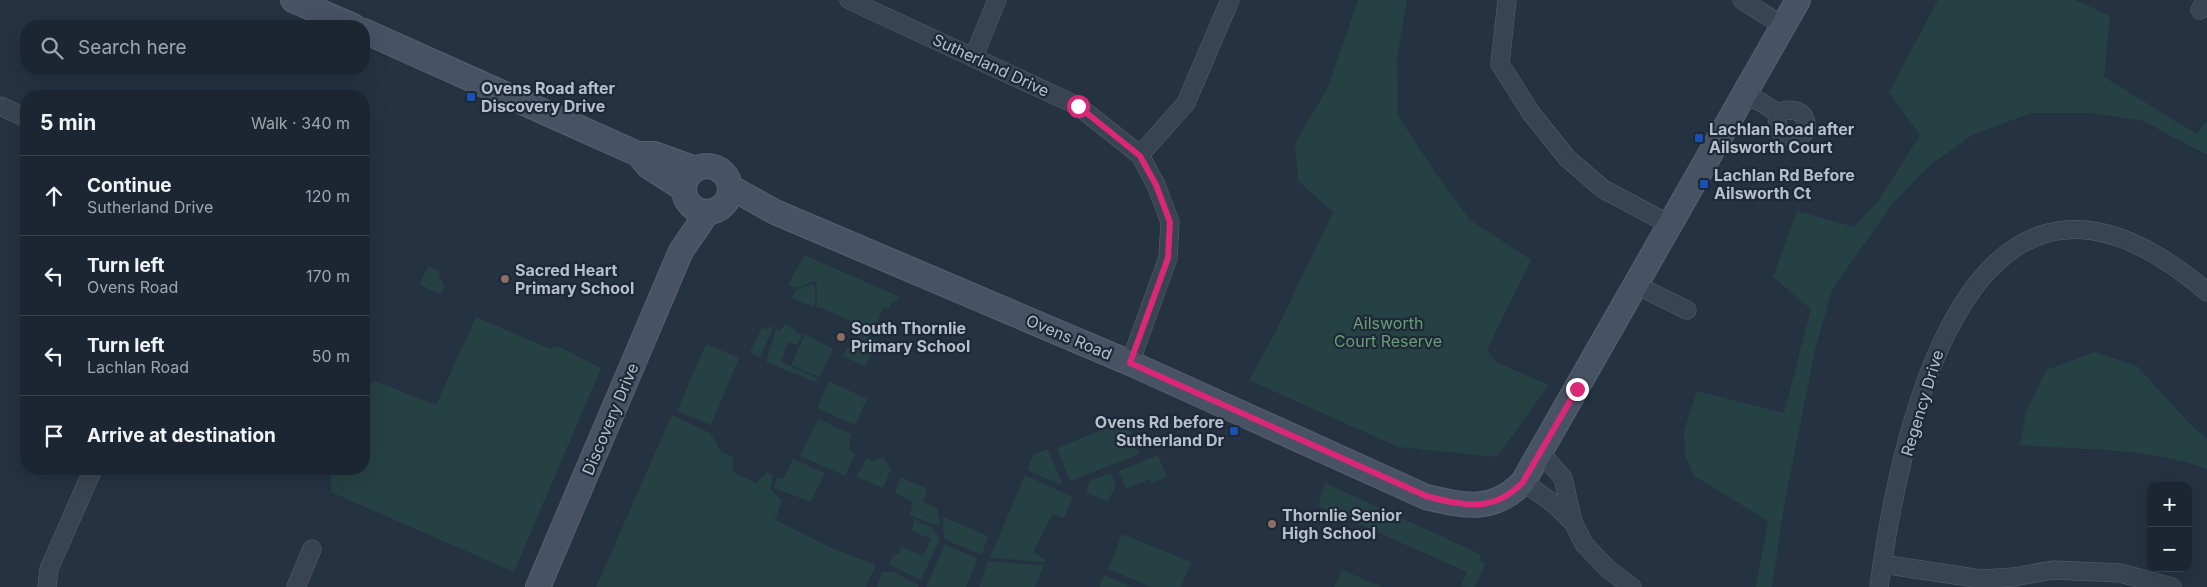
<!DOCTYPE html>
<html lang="en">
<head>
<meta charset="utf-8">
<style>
  :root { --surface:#1b2632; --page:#242e3a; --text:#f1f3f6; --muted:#a0a5ac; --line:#39434d }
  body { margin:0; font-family:Inter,sans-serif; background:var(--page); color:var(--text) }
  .controls { position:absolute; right:15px; bottom:15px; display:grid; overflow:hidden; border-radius:10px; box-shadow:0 5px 20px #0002 }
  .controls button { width:45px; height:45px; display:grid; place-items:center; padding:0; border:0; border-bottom:1px solid var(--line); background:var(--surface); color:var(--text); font:25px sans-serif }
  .stop { position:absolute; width:15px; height:15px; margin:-11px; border:4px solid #db2777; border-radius:50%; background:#fff }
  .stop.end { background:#db2777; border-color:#fff; box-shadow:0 1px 5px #0008 }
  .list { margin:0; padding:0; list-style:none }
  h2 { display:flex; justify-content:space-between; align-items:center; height:65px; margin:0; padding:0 20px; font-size:21px }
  h2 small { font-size:16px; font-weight:400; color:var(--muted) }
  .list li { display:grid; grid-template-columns:32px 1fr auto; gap:15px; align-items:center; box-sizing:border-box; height:80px; padding:0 20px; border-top:1px solid var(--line) }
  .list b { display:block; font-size:19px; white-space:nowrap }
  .list p { margin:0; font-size:16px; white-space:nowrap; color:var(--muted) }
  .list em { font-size:16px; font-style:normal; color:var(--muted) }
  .icon { flex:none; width:28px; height:28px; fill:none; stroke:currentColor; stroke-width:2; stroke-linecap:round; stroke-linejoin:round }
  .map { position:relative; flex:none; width:2207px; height:587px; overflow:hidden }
  .search { position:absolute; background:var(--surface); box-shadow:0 5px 20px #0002; left:20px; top:20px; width:350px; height:55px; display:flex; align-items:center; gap:12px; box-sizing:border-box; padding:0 18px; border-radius:20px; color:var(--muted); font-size:19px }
  .panel { position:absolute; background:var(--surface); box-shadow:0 5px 20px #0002; left:20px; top:90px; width:350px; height:385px; border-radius:20px }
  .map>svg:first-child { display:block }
  .green { fill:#264143 }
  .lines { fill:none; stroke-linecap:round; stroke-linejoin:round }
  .street-casing { stroke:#57626f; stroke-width:19 }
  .secondary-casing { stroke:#57626f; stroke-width:26 }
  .street { stroke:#394452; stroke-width:18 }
  .secondary { stroke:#475365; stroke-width:24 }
  .route { stroke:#db2777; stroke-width:6 }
  .transit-dot { fill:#1a4fb4; stroke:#1e2937; stroke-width:2 }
  .education-dot { fill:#8d6e63; stroke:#1e2937; stroke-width:2 }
  .labels { text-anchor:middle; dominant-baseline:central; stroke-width:4.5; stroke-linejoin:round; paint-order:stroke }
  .street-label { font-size:16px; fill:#b6bfcc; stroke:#1e2937 }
  .poi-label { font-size:16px; font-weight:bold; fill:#b6bfcc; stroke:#1e2937; text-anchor:start }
  .park-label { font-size:16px; fill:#6b9e76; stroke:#1e2937 }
</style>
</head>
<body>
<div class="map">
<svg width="2207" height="587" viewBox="0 0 2207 587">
  <rect width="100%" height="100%" fill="#243242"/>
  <!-- green -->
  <path class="green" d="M 1358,0 L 1407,0 L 1397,58 L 1398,116 L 1435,172 L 1470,220 L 1531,260 L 1487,350 L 1496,362 L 1549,385 L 1497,457 L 1398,447 L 1249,380 L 1276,331 L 1333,212 L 1298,181 L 1295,143 L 1328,87 Z
    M 1938,0 L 2075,0 L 2110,16 L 2104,77 L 2197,134 L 2207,121 L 2207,155 L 2143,121 L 2091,113 L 2032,113 L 1974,134 L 1930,165 L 1893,203 L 1832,290 L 1815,350 L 1784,506 L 1772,587 L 1756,587 L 1768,521 L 1694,476 L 1685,455 L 1684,431 L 1697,391 L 1784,413 L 1811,309 L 1773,277 L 1797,211 L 1854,227 L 1878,201 L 1920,135 L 1889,92 Z
    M 804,255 L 900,297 L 891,303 L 889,309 L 883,308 L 875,328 C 856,329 837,311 817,307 L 817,286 L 815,281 L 796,288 L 788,285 Z
    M 429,265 L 436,271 L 439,269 L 439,276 L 445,287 L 441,294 L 419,285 Z
    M 811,284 L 815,286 L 815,307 L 792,298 L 796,290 Z
    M 476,317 L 550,349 L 558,346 L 601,368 L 514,572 L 331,492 L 331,473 L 319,469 L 364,469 L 364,386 L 375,381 L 436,405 Z
    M 785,323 L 802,335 L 797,345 L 788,342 L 781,362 L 819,379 L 815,382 L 766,362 L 776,329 L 780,331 Z
    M 770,326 L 773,328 L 760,358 L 750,352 L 762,328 L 767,329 Z
    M 862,333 L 877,340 L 865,367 L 842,355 Z
    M 805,334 L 833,349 L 819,377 L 791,365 Z
    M 706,344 L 739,358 L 711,425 L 677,411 Z
    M 2095,352 L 2137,366 L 2189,423 L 2207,439 L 2207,469 C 2149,447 2081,450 2020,445 L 2026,412 L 2046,370 Z
    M 829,381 L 867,399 L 855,425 L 817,408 Z
    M 672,415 L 710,433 L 722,452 L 733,457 L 733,472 L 756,483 L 767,472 L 773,475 L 770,489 L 782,501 L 775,520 L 831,548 L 876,565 L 866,587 L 596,587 Z
    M 818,419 L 851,434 L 849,449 L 855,454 L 845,476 L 800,456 Z
    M 1126,420 L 1139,454 L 1070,481 L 1057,448 Z
    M 1048,449 L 1062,483 L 1059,484 L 1027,470 L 1033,455 Z
    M 1158,455 L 1167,477 L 1152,483 L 1150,479 L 1126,489 L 1119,471 Z
    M 883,457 L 891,469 L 883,488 L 857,477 L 866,458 L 873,461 Z
    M 793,459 L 825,473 L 811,502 L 774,488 L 777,477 L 783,479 Z
    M 1111,473 L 1116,485 L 1108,502 L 1086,492 L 1090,481 Z
    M 1025,475 L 1073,497 L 1064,518 L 1052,514 L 1033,553 L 1046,560 L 1044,562 L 990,558 Z
    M 901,477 L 927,489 L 923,501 L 938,510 L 940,523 L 935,525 L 910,515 L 913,502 L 895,493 Z
    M 1325,483 L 1480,554 L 1481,561 L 1485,564 L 1475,587 L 1461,586 L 1467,572 L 1318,506 Z
    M 943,517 L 988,536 L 982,555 L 944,539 Z
    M 914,519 L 932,528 L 940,538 L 921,580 L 890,565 L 892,556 L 895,557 L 896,554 L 899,554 L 901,547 L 923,556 L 931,539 L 912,531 Z
    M 1122,534 L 1191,562 L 1181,587 L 1152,587 L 1108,569 Z
    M 945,544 L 978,559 L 966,587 L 926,587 Z
    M 988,561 L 1044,565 L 1035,587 L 979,587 Z
    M 1341,571 L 1345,571 L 1382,587 L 1334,587 Z
    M 882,572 L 893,572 L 919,585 L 918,587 L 877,587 Z
    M 1104,575 L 1132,587 L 1099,587 Z"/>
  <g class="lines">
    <defs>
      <path id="street" d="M 849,0 L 1078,106 L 1140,155 L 1156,185 L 1170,222 L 1168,258 L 1130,363
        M 1507,0 L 1500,64 L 1531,113 L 1567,158 L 1603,189 L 1669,224
        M 1742,0 L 1783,26
        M 2200,10 L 2206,0
        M 974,56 L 997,0
        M 1743,96 L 1759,101 L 1778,113
        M 0,106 L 24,117
        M 1787,110 C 1802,110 1807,116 1806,131 L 1798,138 C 1781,137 1775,130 1778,113 Z
        M 1140,155 L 1186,103 L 1230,0
        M 1636,285 L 1687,310
        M 1540,452 L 1563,478 L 1573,522
        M 1523,482 L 1553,503 L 1573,522 L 1584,544 L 1608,569 L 1632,587
        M 1882,564 L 1981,579 L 2014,577 L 2053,570 L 2120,573 L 2172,587
        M 47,587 L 49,569 L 93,469
        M 296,587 L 312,549
        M 1879,587 C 1902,415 1976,94 2207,292"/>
      <path id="secondary" d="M 293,0 L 353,26
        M 364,31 L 638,154 L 654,154 L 696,169
        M 638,154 L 648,166 L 684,189
        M684 189a23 23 0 1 1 46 0a23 23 0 1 1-46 0Z
        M 730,187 L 775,212 L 1130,363 L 1426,497 C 1464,506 1494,513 1523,482 L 1798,0
        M 538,587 L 681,251 L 707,213"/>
    </defs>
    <!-- street casing -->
    <use href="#street" class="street-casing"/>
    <!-- secondary casing -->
    <use href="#secondary" class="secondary-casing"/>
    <!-- street -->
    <use href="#street" class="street"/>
    <!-- secondary -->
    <use href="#secondary" class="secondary"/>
  </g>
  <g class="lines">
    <!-- route -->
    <path class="route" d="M 1078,106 L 1140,156 L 1156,185 L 1170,222 L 1168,258 L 1130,363 L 1426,496 C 1464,506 1494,513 1523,482 L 1577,389"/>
  </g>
  <!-- markers -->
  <g class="transit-dot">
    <rect x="466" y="92" width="10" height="10" rx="2.5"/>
    <rect x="1694" y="133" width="10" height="10" rx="2.5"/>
    <rect x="1699" y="179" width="10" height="10" rx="2.5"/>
    <rect x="1229" y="426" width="10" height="10" rx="2.5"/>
  </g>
  <g class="education-dot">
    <circle cx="505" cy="279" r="5"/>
    <circle cx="841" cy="337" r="5"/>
    <circle cx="1272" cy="524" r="5"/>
  </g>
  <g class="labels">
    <!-- street labels -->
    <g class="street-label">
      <text transform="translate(991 65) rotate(25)">Sutherland Drive</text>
      <text transform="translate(1069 337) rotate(23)">Ovens Road</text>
      <text transform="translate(1922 403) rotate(-73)">Regency Drive</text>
      <text transform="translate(610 419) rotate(-67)">Discovery Drive</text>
    </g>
    <!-- poi labels -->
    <g class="poi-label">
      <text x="481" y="88">Ovens Road after<tspan x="481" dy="18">Discovery Drive</tspan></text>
      <text x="1709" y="129">Lachlan Road after<tspan x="1709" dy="18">Ailsworth Court</tspan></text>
      <text x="1714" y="175">Lachlan Rd Before<tspan x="1714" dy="18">Ailsworth Ct</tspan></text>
      <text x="515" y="270">Sacred Heart<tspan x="515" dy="18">Primary School</tspan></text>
      <text x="851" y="328">South Thornlie<tspan x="851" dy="18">Primary School</tspan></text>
      <text x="1224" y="422" text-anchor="end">Ovens Rd before<tspan x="1224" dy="18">Sutherland Dr</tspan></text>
      <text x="1282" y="515">Thornlie Senior<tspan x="1282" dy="18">High School</tspan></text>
    </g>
    <!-- park labels -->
    <g class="park-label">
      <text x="1388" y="323">Ailsworth<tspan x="1388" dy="18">Court Reserve</tspan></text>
    </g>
  </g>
</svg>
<div class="controls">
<button>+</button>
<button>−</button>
</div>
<div class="stop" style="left:1078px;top:106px"></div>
<div class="stop end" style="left:1577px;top:389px"></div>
<div class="search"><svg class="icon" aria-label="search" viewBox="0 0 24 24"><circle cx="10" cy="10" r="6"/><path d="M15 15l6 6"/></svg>Search here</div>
<section class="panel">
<h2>5 min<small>Walk · 340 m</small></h2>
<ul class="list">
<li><svg class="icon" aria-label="ahead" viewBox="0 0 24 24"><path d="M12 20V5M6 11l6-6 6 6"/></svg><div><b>Continue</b><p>Sutherland Drive</p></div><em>120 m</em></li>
<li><svg class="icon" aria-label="left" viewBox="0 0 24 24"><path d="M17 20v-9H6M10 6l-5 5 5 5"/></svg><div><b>Turn left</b><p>Ovens Road</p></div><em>170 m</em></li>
<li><svg class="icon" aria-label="left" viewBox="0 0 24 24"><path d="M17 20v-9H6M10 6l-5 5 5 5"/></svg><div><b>Turn left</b><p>Lachlan Road</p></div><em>50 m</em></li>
<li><svg class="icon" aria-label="arrive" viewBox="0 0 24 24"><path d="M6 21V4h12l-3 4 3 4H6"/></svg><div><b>Arrive at destination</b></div></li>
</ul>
</section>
</div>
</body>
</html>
